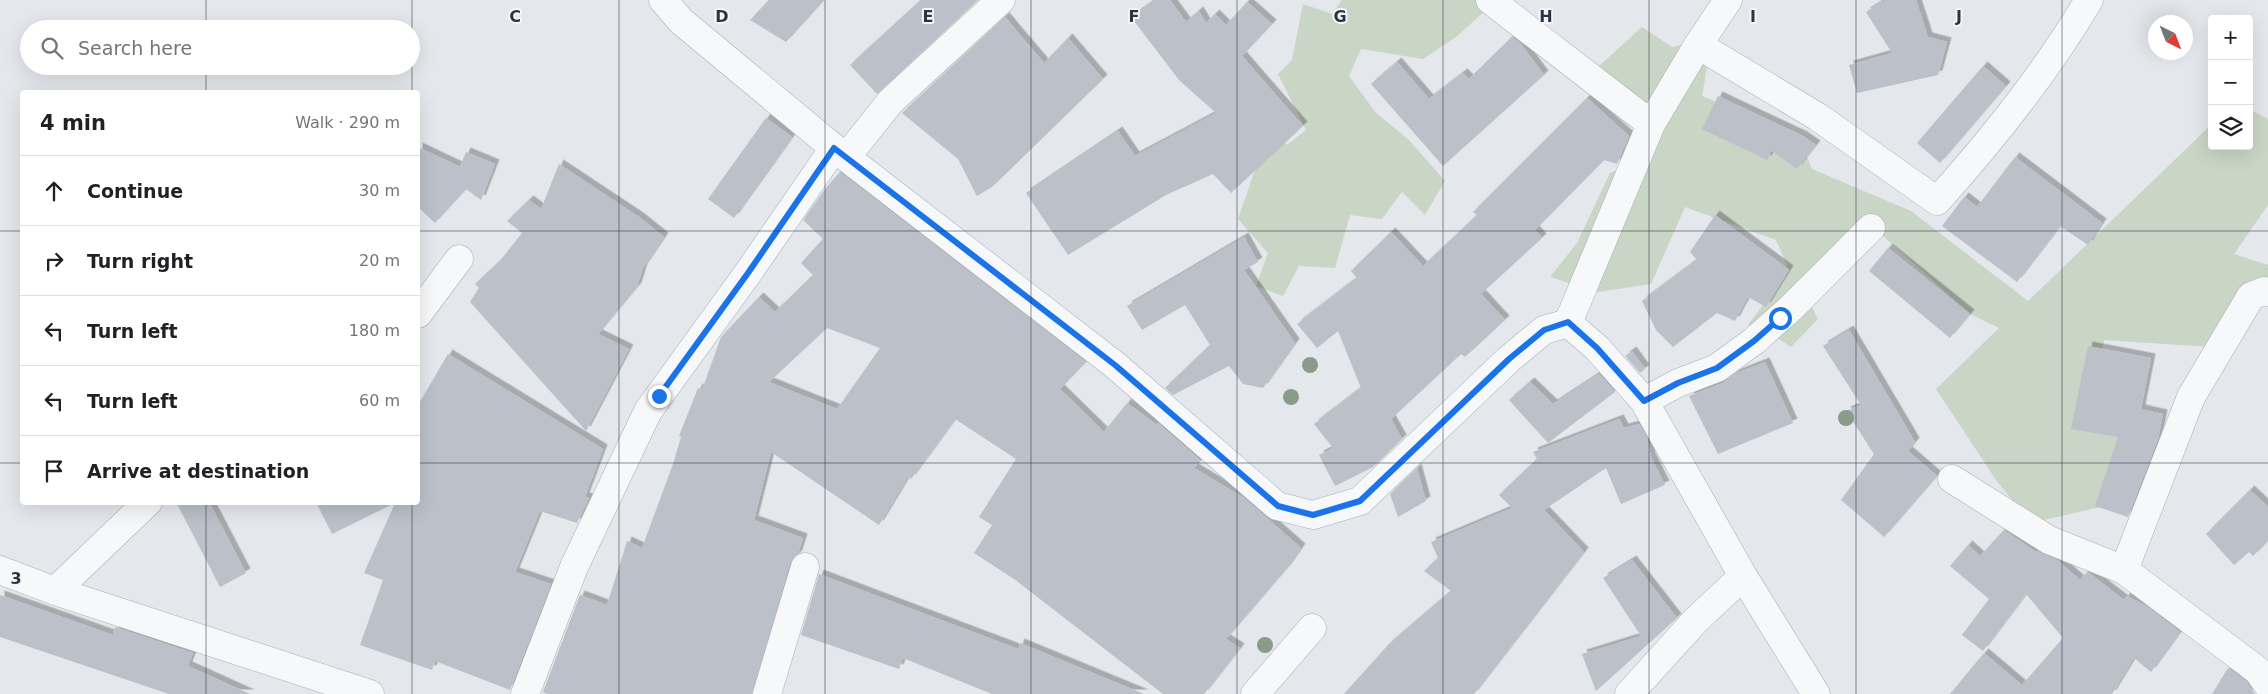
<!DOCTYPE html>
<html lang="en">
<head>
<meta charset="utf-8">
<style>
  :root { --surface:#fff; --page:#f2f2f2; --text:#202124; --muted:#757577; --line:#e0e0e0 }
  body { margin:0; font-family:"DejaVu Sans",sans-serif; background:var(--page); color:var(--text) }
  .controls { position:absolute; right:15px; top:15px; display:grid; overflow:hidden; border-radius:5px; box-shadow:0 5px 20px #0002 }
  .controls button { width:45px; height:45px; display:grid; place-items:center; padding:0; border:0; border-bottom:1px solid var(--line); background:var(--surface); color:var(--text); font:25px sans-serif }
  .compass { position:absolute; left:2148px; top:15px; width:45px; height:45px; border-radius:50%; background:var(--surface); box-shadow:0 5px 20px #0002; rotate:138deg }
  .stop { position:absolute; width:15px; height:15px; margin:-11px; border:4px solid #1a73e8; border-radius:50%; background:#fff }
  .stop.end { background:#1a73e8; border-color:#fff; box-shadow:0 1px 5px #0008 }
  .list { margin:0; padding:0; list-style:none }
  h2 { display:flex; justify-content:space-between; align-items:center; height:65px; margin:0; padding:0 20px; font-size:21px }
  h2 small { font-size:16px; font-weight:400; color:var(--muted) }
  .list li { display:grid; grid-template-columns:32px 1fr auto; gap:15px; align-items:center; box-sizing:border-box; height:70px; padding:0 20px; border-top:1px solid var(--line) }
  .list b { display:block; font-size:19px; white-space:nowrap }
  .list em { font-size:16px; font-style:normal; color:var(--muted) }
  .icon { flex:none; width:28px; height:28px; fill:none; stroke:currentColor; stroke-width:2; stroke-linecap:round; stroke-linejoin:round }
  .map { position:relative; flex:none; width:2268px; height:694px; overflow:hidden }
  .search { position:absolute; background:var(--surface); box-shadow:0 5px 20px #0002; left:20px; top:20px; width:400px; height:55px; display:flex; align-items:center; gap:12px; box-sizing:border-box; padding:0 18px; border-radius:28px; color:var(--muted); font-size:19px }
  .panel { position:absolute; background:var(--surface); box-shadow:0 5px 20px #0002; left:20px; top:90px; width:400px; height:415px; border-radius:5px }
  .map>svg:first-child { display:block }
  .green { fill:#c9d5c5 }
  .building { fill:#bbc0c9; fill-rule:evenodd; filter:url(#shadow) }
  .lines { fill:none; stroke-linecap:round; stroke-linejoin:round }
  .street-casing { stroke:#a9aeb6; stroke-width:29 }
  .street { stroke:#f7f8fa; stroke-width:28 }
  .tree { fill:#8a9c89 }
  .route { stroke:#1a73e8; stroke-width:6 }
  .grid { fill:none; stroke:#2c3444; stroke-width:1; stroke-opacity:0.55 }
  .grid-label { font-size:16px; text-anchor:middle; font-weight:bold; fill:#2c3444; stroke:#f4f6f9; stroke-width:4; stroke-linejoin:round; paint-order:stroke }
</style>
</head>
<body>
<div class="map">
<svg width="2268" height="694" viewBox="0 0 2268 694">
  <defs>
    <filter id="shadow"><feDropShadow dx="4.5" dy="-4.5" stdDeviation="0" flood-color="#0004"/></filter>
  </defs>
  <rect width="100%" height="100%" fill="#e4e7eb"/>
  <!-- green -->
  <path class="green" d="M 1342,0 L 1497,0 L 1456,37 L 1423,59 L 1361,49 L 1349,76 L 1376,113 L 1408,139 L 1445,181 L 1425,215 L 1402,192 L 1382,219 L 1350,215 L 1335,268 L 1299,266 L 1283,296 L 1256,286 L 1268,253 L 1238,219 L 1257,164 L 1233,87 L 1287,145 L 1306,130 L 1278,74 L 1292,60 L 1303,4 L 1332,14 Z
    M 1642,27 L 1672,47 L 1712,38 L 1702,96 L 1798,135 L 1812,169 L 1911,211 L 2028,301 L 2212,124 L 2212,146 L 2249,146 L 2249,109 L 2268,119 L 2268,205 L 2234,254 L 2268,265 L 2268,278 L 2226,348 L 2104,340 L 2090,429 L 2137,437 L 2105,506 L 2031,523 L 1996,480 L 1936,389 L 1999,328 L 1970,314 L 1881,234 L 1846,231 L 1836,259 L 1805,292 L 1818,319 L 1791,347 L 1772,334 L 1748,325 L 1789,270 L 1776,240 L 1685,207 L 1651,284 L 1598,292 L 1550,277 L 1577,243 L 1610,173 L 1653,154 L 1642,126 L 1588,76 Z"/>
  <!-- building -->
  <path class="building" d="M 769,0 L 824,0 L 786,42 L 750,20 Z
    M 921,0 L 978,0 L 877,94 L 850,65 Z
    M 1156,0 L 1170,0 L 1186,22 L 1199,11 L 1206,23 L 1215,14 L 1226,25 L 1247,2 L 1272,24 L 1242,56 L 1303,126 L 1231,193 L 1213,174 L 1166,195 L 1068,255 L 1026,193 L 1118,131 L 1135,156 L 1216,113 L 1179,80 L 1131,17 Z
    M 1885,0 L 1916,0 L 1928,37 L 1947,42 L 1938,75 L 1857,93 L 1849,65 L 1892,53 L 1866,12 Z
    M 1005,17 L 1044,63 L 1068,38 L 1103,79 L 992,187 L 977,196 L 958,159 L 902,113 Z
    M 1512,37 L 1520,43 L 1544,75 L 1443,166 L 1371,84 L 1397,62 L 1429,99 L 1463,73 L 1469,79 Z
    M 1983,66 L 2006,86 L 1940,163 L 1917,143 Z
    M 1718,96 L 1803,136 L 1816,145 L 1797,169 L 1772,151 L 1767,160 L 1702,129 Z
    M 1587,98 L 1629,136 L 1617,164 L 1604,160 L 1535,230 L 1542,238 L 1481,294 L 1505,320 L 1465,357 L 1461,354 L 1391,419 L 1402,439 L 1373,467 L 1335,486 L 1319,455 L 1333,448 L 1314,424 L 1361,388 L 1338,331 L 1317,348 L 1297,324 L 1357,278 L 1351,271 L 1391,232 L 1423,266 L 1477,215 L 1473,212 Z
    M 766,118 L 792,137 L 734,218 L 708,199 Z
    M 418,147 L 460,167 L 466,152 L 495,164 L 481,200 L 466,189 L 435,223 L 418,207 Z
    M 2015,157 L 2102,223 L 2088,245 L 2060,226 L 2017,282 L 1942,226 L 1964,197 L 1977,207 Z
    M 559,164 L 639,217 L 664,237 L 643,268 L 637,287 L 598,334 L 629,349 L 586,431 L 470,302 L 479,288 L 475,284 L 499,262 L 522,233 L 507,221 L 529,200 L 541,209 Z
    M 840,172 L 1086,362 L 1060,389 L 1104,432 L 1127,403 L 1157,425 L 1158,423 L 1200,460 L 1194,468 L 1244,498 L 1301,548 L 1287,568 L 1226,639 L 1240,648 L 1204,694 L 1163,694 L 1014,579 L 974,553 L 992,525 L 979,517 L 1016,459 L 955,419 L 911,479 L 908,477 L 879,525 L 771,452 L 754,520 L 803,538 L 798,554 L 790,563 L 752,694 L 547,694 L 543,692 L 580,595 L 607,605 L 627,541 L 642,548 L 673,464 L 681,437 L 679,436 L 698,388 L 702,390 L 721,337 L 759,297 L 775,312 L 813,275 L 801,263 L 823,239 L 803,220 L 825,189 ZM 827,328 L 880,348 L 837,409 L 769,382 Z
    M 1715,215 L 1789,270 L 1766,307 L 1748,297 L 1735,321 L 1717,313 L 1673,347 L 1656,330 L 1642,301 L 1697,260 L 1690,252 Z
    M 1244,237 L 1258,262 L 1244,270 L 1295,343 L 1263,388 L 1243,384 L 1229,366 L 1173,395 L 1165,388 L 1210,345 L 1185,305 L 1142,330 L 1127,306 Z
    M 1888,248 L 1970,314 L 1950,338 L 1869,271 Z
    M 1849,330 L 1915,442 L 1908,451 L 1937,476 L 1884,537 L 1841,500 L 1874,454 L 1846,411 L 1861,405 L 1823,346 Z
    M 2088,346 L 2151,358 L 2141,409 L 2163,414 L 2158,439 L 2128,517 L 2095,506 L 2118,437 L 2071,429 Z
    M 1632,351 L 1645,369 L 1640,373 L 1625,356 Z
    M 448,354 L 603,449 L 585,497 L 589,498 L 577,523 L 540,511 L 515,572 L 551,584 L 510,690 L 435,661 L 432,670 L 360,645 L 383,580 L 364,573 L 395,503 L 332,534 L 316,502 L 418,502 L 418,405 Z
    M 1765,362 L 1793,423 L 1718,454 L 1689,396 L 1723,383 L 1737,373 Z
    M 1599,374 L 1615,392 L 1548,443 L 1509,400 L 1530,382 L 1553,404 Z
    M 1619,419 L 1624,428 L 1639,424 L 1647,437 L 1651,457 L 1665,485 L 1621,504 L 1606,468 L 1544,510 L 1584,552 L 1474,694 L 1344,694 L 1389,644 L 1451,591 L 1424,571 L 1438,558 L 1431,542 L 1512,508 L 1499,495 L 1537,459 L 1533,452 Z
    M 1417,468 L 1426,501 L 1398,517 L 1390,494 Z
    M 2250,490 L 2268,507 L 2268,541 L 2253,556 L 2249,552 L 2234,565 L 2206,534 Z
    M 176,502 L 209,502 L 246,573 L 220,587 Z
    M 2004,530 L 2036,552 L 2037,551 L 2057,560 L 2080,580 L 2087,572 L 2089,573 L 2124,600 L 2127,596 L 2148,607 L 2180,632 L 2151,672 L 2134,658 L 2112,694 L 1950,694 L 1984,653 L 2022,685 L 2063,638 L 2026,594 L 1983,651 L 1962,635 L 1989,599 L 1950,566 L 1968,545 L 1980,556 Z
    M 1632,560 L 1677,618 L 1596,691 L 1582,654 L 1641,636 L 1603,578 Z
    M 819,574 L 1018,649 L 1020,643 L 1144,694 L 992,694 L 903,658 L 899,669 L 801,635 Z
    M 0,595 L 113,635 L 115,627 L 193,653 L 188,666 L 250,694 L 169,694 L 0,637 Z
    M 2228,668 L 2246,681 L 2255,694 L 2212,694 Z"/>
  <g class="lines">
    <defs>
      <path id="street" d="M 663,0 L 681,21 L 834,148 L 1115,365 L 1277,506 L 1313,515 L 1360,501 L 1509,359 L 1544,330 L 1568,323 L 1597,348 L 1644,401 L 1743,576 L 1816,694
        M 1490,0 L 1651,124
        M 1698,45 L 1818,117 L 1937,201 C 1993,139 2046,72 2089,0
        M 847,156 L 891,101 L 1001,0
        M 418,314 L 459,259
        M 1568,323 L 1651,124 L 1698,45 L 1728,0
        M 1644,401 L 1678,383 L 1717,368 L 1754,341 L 1792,307 L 1871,228
        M 1952,479 L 2049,540 L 2124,570 L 2257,670 L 2268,685
        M 0,570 L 55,591 L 370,694
        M 2124,570 L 2191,397 L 2251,296 L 2264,291 L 2268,292
        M 55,591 L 148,502
        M 525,694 L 574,567 L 648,411 L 748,273 L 834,148
        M 767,694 L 805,567
        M 1255,694 L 1312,628
        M 1629,694 L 1696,620 L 1743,576"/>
    </defs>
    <!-- street casing -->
    <use href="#street" class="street-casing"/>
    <!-- street -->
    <use href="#street" class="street"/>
  </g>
  <!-- trees -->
  <g class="tree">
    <circle cx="1310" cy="365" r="8"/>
    <circle cx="1291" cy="397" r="8"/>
    <circle cx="1846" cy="418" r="8"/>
    <circle cx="1265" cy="645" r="8"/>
  </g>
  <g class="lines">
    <!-- route -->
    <path class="route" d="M 659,396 L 748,273 L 834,148 L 1115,365 L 1278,506 L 1313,515 L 1360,501 L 1509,359 L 1544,330 L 1568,322 L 1597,348 L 1644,401 L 1678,383 L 1717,368 L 1754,341 L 1780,318"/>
  </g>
  <!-- grid -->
  <path class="grid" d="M 206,0 L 206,29M 412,0 L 412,92M 619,0 L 619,694M 825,0 L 825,694M 1031,0 L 1031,694M 1237,0 L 1237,694M 1443,0 L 1443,694M 1649,0 L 1649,694M 1856,0 L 1856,694M 2062,0 L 2062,694M 206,66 L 206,92M 0,231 L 22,231M 418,231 L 2268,231M 0,463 L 22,463M 418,463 L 2268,463M 206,502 L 206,694M 412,502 L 412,694"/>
  <g class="grid-label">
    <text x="515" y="22">C</text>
    <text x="722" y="22">D</text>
    <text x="928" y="22">E</text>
    <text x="1134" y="22">F</text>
    <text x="1340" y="22">G</text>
    <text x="1546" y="22">H</text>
    <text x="1753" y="22">I</text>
    <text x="1959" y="22">J</text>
    <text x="16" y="584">3</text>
  </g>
</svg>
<div class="controls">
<button>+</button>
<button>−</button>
<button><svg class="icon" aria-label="layers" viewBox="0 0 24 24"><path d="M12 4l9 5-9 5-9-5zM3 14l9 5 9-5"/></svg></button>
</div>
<svg class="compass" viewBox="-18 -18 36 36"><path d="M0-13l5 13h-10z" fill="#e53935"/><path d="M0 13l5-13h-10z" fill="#757577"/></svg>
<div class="stop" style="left:1780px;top:318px"></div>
<div class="stop end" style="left:659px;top:396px"></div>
<div class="search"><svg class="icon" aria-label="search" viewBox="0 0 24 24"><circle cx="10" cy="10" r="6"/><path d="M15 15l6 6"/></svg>Search here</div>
<section class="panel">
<h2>4 min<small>Walk · 290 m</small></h2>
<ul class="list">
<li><svg class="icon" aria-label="ahead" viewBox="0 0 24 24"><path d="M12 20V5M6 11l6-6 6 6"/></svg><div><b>Continue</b></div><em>30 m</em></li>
<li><svg class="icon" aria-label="right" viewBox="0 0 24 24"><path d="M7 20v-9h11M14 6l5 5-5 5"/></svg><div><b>Turn right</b></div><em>20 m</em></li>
<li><svg class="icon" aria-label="left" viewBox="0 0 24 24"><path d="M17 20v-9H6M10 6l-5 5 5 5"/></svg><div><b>Turn left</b></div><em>180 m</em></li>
<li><svg class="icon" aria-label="left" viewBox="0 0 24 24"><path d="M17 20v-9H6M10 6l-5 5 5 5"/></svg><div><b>Turn left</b></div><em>60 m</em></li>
<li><svg class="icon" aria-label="arrive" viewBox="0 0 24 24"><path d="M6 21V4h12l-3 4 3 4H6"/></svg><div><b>Arrive at destination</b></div></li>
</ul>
</section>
</div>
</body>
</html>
